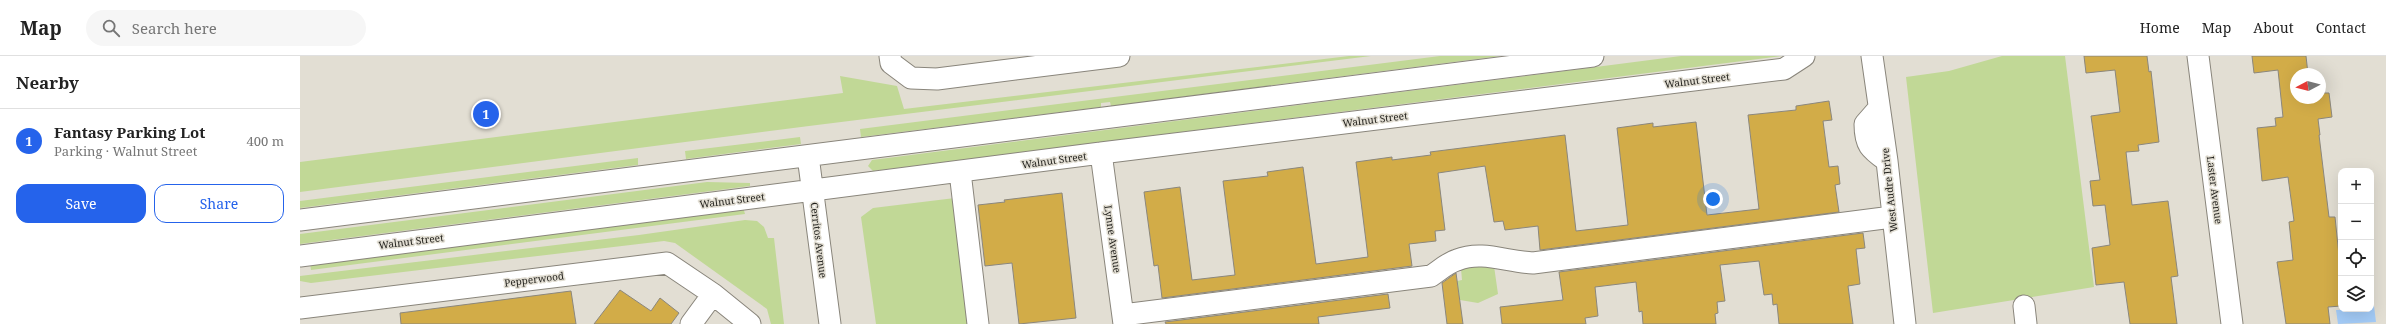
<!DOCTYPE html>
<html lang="en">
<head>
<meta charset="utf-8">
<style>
  :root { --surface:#fff; --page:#f6f6f6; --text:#222; --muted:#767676; --line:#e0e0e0; --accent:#2563eb }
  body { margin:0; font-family:"Noto Serif",serif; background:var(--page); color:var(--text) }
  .controls { position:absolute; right:12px; bottom:12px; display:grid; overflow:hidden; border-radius:8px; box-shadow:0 4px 16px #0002 }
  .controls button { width:36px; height:36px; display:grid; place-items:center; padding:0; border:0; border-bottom:1px solid var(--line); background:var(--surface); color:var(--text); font:20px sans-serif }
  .compass { position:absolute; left:1990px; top:12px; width:36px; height:36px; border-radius:50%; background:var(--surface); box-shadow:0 4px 16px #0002; rotate:263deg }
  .you { position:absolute; left:1413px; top:143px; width:14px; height:14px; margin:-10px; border:3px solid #fff; border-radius:50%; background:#1a73e8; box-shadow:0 0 0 6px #1a73e833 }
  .badge { display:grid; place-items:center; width:26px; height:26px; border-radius:50%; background:var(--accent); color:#fff; font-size:13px; font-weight:700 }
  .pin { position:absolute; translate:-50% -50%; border:2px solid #fff; box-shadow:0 1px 4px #0006 }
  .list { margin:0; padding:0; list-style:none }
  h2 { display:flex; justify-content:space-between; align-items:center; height:52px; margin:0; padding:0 16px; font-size:17px }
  h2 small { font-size:13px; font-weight:400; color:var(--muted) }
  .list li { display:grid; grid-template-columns:26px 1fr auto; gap:12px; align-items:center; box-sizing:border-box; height:64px; padding:0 16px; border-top:1px solid var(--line) }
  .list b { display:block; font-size:15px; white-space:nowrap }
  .list p { margin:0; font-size:13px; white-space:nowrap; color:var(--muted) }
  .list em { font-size:13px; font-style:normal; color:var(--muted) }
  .actions { display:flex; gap:8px; padding:12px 16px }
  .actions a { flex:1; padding:9px 0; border:1px solid var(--accent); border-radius:12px; text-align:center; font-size:14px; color:var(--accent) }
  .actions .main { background:var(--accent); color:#fff }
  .icon { flex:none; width:22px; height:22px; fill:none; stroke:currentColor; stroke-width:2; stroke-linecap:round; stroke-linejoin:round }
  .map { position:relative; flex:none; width:2086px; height:268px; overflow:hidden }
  header { display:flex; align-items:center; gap:24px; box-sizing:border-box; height:56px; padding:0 20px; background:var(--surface); border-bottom:1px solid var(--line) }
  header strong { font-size:19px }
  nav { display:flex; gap:22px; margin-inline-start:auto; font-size:14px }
  .search { width:280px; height:36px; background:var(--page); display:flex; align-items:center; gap:10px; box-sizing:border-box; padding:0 14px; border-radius:22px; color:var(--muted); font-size:15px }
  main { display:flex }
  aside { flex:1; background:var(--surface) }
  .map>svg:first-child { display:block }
  .green { fill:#c1d896 }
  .water { fill:#a3cbf7 }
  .building { fill:#d2ac48; stroke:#8b877d }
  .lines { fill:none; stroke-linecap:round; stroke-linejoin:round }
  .minor-casing { stroke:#89857b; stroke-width:23 }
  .minor { stroke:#fff; stroke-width:21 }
  .labels { text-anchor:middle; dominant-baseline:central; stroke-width:3; stroke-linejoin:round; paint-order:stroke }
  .street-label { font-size:10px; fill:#201f1b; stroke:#e2ded3 }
</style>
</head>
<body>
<header>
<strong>Map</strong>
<div class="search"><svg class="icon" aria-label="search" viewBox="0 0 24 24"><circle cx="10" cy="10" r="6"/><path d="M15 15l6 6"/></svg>Search here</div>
<nav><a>Home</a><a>Map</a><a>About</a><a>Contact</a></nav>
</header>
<main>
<aside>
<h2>Nearby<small></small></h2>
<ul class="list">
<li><span class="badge">1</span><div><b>Fantasy Parking Lot</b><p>Parking · Walnut Street</p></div><em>400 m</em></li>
</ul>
<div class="actions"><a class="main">Save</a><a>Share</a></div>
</aside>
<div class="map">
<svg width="2086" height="268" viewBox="0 0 2086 268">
  <rect width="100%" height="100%" fill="#e2ded3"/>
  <!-- green -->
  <path class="green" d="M 1049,0 L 1071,0 L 509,70 L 0,136 L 0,106 L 543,37 L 540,20 L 597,30 L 604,53 Z
    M 1140,0 L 1201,0 L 811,50 L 810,46 L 801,47 L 801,51 L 561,81 L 560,73 Z
    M 1381,0 L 1482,0 L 573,115 L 568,110 L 572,104 Z
    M 1702,0 L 1765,0 L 1794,231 L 1633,257 L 1606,21 L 1649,15 Z
    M 500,81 L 501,88 L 386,103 L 385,95 Z
    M 338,102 L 338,109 L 0,152 L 0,145 Z
    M 407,126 L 450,127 L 450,130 L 0,188 L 0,178 Z
    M 655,142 L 674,268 L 576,268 L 561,161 L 573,152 Z
    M 443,151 L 445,158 L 11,214 L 10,207 Z
    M 445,164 L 457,165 L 464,171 L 468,182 L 474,182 L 484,268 L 471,268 L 467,253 L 375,187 L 364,185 L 11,227 L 0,225 L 0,220 L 339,179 Z
    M 1167,210 L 1194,210 L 1198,238 L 1178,247 L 1160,244 L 1157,225 L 1162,224 L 1161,213 Z"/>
  <!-- water -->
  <path class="water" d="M 2071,250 L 2074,250 L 2076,266 L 2038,268 L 2036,254 L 2071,253 Z"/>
  <!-- building -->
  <path class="building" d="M 1784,0 L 1847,0 L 1849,16 L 1851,15 L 1859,86 L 1838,89 L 1839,95 L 1826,96 L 1828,114 L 1832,149 L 1868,145 L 1878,220 L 1871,221 L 1877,268 L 1830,268 L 1824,226 L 1796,229 L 1792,192 L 1810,189 L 1805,149 L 1793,150 L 1790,125 L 1800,124 L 1791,60 L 1820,56 L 1815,14 L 1786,17 Z
    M 1952,0 L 2006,0 L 2008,18 L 1996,18 L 1996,42 L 2020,42 L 2020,37 L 2029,37 L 2032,61 L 2018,63 L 2020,79 L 2019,79 L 2029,161 L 2035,161 L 2041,219 L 2041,250 L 2028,251 L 2030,268 L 1986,268 L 1977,206 L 1993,204 L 1989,166 L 1994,165 L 1988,121 L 1962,125 L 1957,72 L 1976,70 L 1975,62 L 1983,61 L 1978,14 L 1954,17 Z
    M 1529,45 L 1532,64 L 1523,65 L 1529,111 L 1538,110 L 1540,128 L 1535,129 L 1539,156 L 1240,194 L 1238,170 L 1205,174 L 1203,165 L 1194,166 L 1185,110 L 1138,117 L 1145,174 L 1135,175 L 1136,185 L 1109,188 L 1112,210 L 862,242 L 858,209 L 854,210 L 844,136 L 880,131 L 892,224 L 935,219 L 923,125 L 968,120 L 967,116 L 1003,111 L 1016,208 L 1068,201 L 1056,106 L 1092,101 L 1092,104 L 1131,99 L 1130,96 L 1265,79 L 1276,175 L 1328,169 L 1317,72 L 1353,67 L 1353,71 L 1396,66 L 1407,159 L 1459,153 L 1448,59 L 1496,54 L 1496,50 Z
    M 762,137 L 776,262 L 719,268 L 712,207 L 685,210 L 678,149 L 705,146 L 704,144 Z
    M 1563,177 L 1565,192 L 1556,193 L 1560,228 L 1548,230 L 1553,268 L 1479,268 L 1477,248 L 1473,249 L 1472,238 L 1464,239 L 1459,205 L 1420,209 L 1425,245 L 1417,246 L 1418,257 L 1415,258 L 1416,268 L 1343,268 L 1342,255 L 1339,256 L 1336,226 L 1295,231 L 1298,260 L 1285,262 L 1286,268 L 1202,268 L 1200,251 L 1263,244 L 1259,216 Z
    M 1156,217 L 1163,268 L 1147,268 L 1142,227 Z
    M 320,234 L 351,255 L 360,242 L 379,257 L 371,268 L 294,268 Z
    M 271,235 L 276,268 L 101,268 L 100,257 Z
    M 1088,238 L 1090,252 L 1018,261 L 1019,268 L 866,268 L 865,266 Z"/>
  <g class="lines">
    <defs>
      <path id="minor" d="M 590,0 L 591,7 L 611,22 L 637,23 L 819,0
        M 1572,0 L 1587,105 L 1605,268
        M 1898,0 L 1932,268
        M 1579,52 L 1565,68 C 1565,89 1570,93 1587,105
        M 801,97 L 824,268
        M 508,100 L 530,268
        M 660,116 L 678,268
        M 0,164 L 1293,0
        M 0,200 L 801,97 L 1484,13 L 1504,0
        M 1724,250 L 1726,268
        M 0,252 L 367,207 L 413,238 L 450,268
        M 823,259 L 1131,220 C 1139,215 1147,207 1157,204 C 1182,194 1207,206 1233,207 L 1592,161
        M 391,268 L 413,238"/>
    </defs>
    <!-- minor casing -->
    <use href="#minor" class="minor-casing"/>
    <!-- minor -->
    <use href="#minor" class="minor"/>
  </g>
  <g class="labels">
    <!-- street labels -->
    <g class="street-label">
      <text transform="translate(1397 24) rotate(-7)">Walnut Street</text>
      <text transform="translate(1075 63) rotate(-7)">Walnut Street</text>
      <text transform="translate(754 104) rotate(-8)">Walnut Street</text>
      <text transform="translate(1589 134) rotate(-96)">West Audre Drive</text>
      <text transform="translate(1915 134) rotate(83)">Laster Avenue</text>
      <text transform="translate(432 144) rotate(-7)">Walnut Street</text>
      <text transform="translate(813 183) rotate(82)">Lynne Avenue</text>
      <text transform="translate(519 184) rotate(83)">Cerritos Avenue</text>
      <text transform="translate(111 185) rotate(-7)">Walnut Street</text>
      <text transform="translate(234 223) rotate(-7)">Pepperwood</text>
    </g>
  </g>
</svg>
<div class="controls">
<button>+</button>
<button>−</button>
<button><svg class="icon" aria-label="locate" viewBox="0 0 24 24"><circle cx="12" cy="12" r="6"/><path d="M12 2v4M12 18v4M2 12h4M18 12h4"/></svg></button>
<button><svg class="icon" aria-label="layers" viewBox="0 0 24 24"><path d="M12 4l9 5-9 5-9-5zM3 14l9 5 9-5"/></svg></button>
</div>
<svg class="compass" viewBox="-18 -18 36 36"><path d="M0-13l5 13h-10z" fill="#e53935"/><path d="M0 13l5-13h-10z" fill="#767676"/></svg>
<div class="you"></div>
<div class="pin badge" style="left:186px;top:58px">1</div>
</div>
</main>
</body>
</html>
